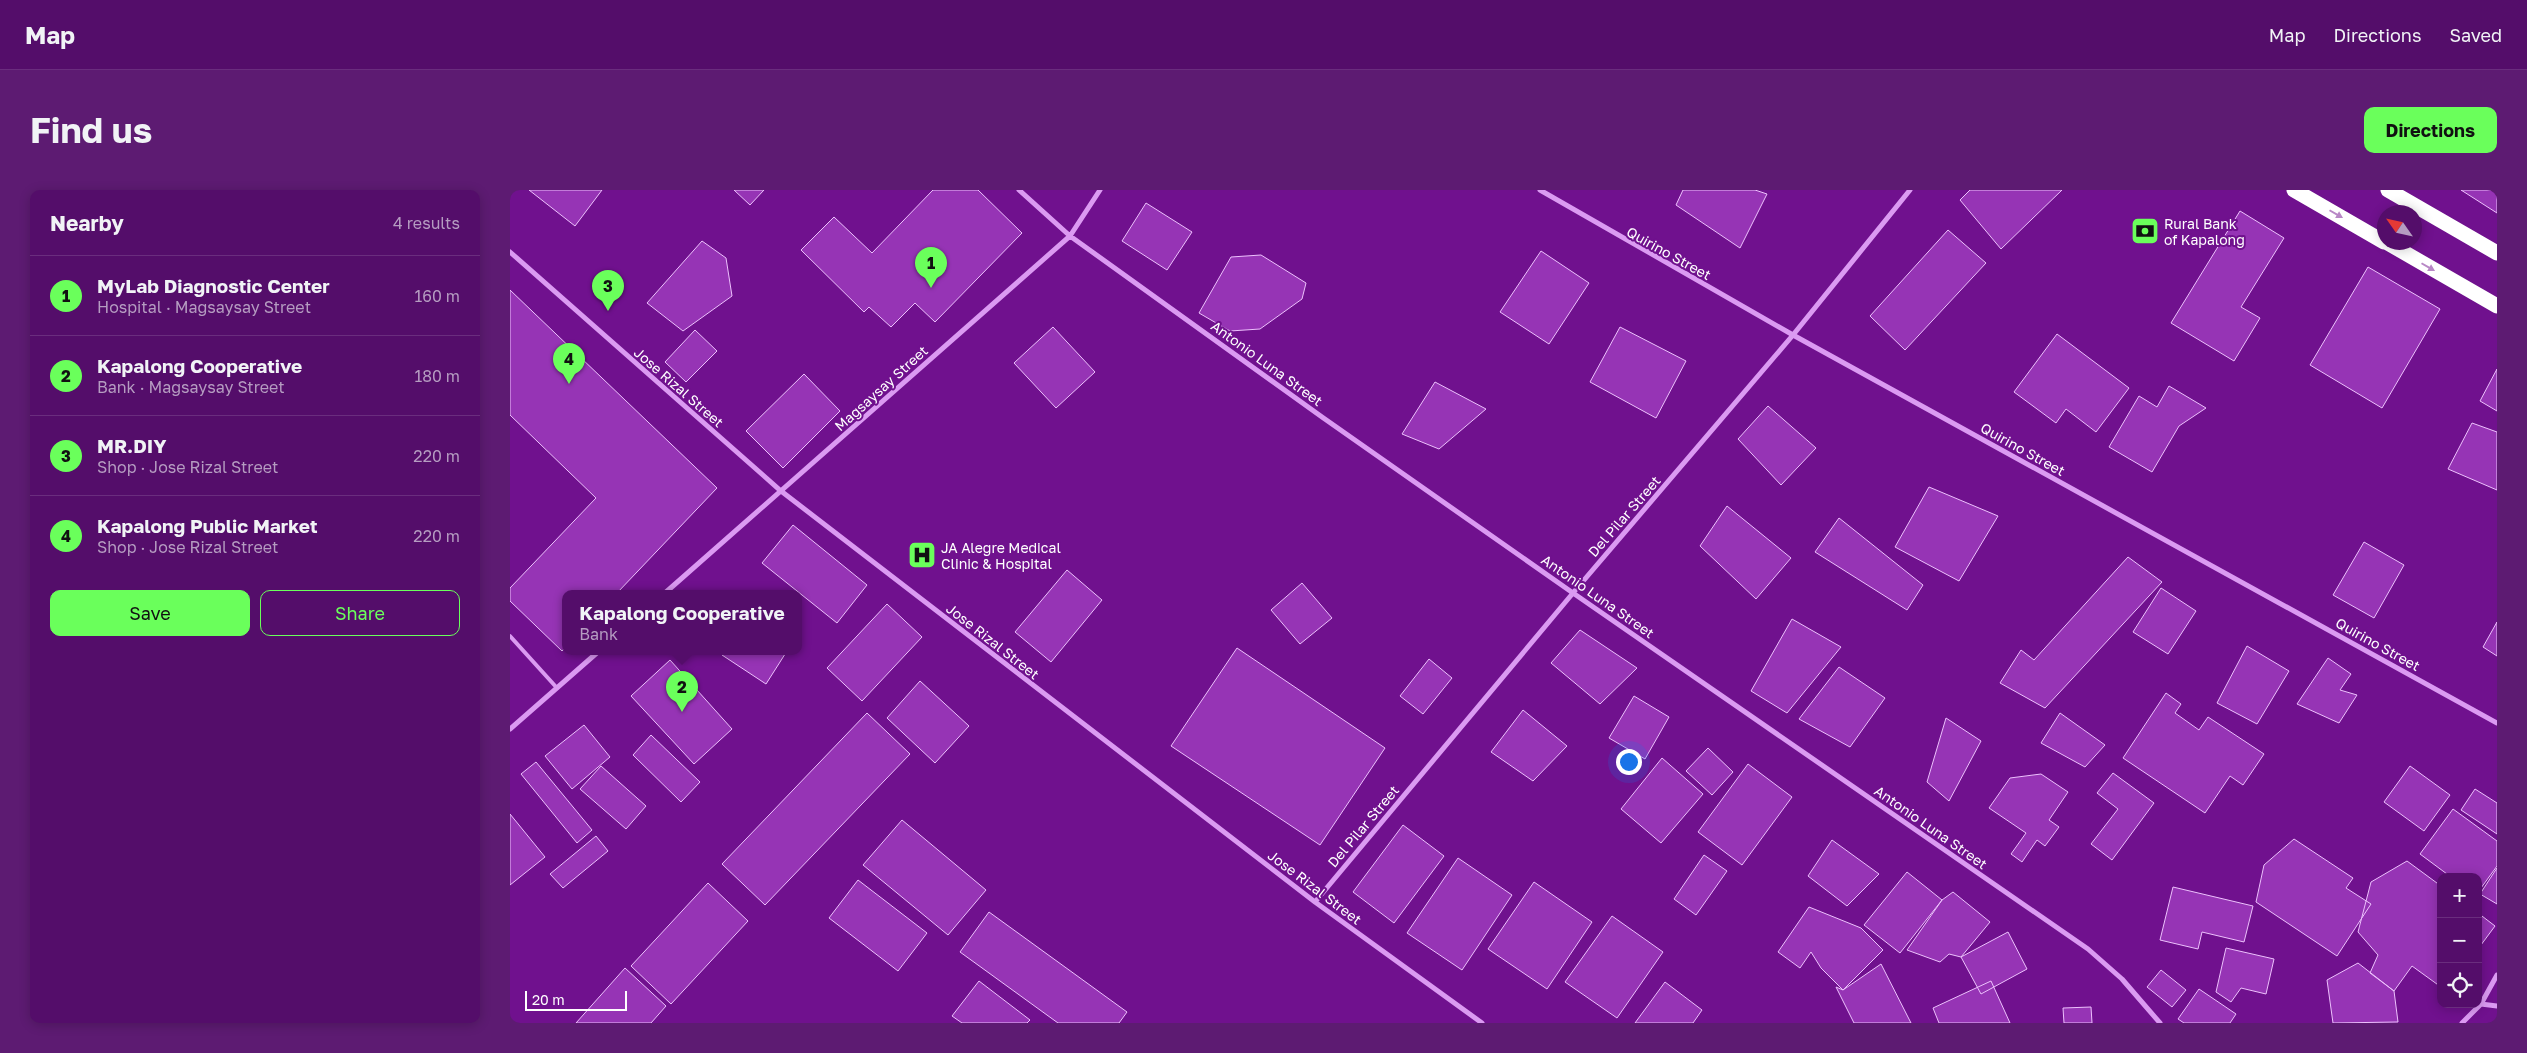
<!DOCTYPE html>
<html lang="en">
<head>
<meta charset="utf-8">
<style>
  :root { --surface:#540d6a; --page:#5d1b72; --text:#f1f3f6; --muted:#b59cc1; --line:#6a2d7e; --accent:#6aff5b }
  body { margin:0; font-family:"Golos Text",sans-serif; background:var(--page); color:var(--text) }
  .controls { position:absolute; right:15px; bottom:15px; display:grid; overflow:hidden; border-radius:10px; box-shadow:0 2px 12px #0003 }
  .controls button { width:45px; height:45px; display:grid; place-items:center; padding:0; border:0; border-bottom:1px solid var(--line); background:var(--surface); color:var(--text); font:25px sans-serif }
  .compass { position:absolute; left:1867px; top:15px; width:45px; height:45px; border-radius:50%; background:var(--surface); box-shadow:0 2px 12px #0003; rotate:304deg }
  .scale { position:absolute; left:15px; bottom:12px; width:102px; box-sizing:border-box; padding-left:5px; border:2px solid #fff; border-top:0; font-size:14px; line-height:18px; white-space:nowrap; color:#fff; -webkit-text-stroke:4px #70118e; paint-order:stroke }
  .you { position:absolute; left:1118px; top:571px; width:18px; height:18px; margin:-12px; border:4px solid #fff; border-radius:50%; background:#1a73e8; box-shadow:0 0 0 8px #1a73e833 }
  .badge { display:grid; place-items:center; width:32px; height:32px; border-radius:50%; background:var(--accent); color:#111; font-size:16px; font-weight:700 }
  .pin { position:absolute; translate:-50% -41px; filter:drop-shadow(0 1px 2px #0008) }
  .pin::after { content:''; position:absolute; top:26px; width:18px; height:15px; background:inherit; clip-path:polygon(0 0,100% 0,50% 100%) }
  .popup { position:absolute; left:52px; top:400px; width:240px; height:65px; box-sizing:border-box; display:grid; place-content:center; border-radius:10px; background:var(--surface); filter:drop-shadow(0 1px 4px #0005); font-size:16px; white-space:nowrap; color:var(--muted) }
  .popup b { font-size:19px; color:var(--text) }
  .popup::after { content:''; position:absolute; left:50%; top:100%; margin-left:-10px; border:10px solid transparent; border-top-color:var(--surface) }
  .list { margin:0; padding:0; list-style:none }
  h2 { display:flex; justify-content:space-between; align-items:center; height:65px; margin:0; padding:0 20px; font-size:21px }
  h2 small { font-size:16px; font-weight:400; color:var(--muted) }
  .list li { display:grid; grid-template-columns:32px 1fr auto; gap:15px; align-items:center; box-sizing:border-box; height:80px; padding:0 20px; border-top:1px solid var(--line) }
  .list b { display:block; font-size:19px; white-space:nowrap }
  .list p { margin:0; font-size:16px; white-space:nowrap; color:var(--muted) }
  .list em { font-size:16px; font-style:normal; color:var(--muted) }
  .actions { display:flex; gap:10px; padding:15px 20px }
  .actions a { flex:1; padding:11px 0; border:1px solid var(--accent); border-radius:10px; text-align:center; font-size:18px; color:var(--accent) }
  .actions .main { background:var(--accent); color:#111 }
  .icon { flex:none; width:28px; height:28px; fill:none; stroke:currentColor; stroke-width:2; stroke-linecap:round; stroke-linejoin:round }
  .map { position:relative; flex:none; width:1987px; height:833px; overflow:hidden; border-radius:10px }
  header { display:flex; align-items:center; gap:30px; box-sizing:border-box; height:70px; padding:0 25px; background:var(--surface); border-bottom:1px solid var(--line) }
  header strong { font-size:24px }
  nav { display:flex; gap:28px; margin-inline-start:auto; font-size:18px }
  .intro { display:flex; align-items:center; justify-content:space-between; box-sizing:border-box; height:120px; padding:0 30px }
  h1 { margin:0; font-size:35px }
  .button { padding:12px 22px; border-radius:10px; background:var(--accent); color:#111; font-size:18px; font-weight:700 }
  main { display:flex; gap:30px; padding:0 30px }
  aside { flex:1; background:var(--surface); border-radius:10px; box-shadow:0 2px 12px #0003 }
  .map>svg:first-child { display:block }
  .building { fill:#9634b5; stroke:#edc1fd }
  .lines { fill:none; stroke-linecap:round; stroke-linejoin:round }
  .lane { stroke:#db9af2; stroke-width:4 }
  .street { stroke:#db9af2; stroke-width:5 }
  .highway { stroke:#fff; stroke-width:15 }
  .oneway { fill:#b888c6 }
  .labels { text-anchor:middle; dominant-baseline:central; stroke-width:4; stroke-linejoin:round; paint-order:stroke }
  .poi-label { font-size:14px; fill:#fff; stroke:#70118e; text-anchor:start }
  .street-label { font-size:14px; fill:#fff; stroke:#70118e }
</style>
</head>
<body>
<header>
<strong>Map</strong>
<nav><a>Map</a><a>Directions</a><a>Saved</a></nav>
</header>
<div class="intro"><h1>Find us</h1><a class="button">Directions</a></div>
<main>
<aside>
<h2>Nearby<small>4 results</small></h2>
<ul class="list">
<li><span class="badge">1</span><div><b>MyLab Diagnostic Center</b><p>Hospital · Magsaysay Street</p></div><em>160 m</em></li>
<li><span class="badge">2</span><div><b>Kapalong Cooperative</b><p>Bank · Magsaysay Street</p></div><em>180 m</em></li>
<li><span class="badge">3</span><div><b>MR.DIY</b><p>Shop · Jose Rizal Street</p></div><em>220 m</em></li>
<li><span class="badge">4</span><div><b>Kapalong Public Market</b><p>Shop · Jose Rizal Street</p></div><em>220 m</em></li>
</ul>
<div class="actions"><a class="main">Save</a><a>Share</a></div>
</aside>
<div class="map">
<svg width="1987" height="833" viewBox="0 0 1987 833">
  <rect width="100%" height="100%" fill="#70118e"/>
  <!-- building -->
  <path class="building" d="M 19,0 L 92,0 L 65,36 Z
    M 224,0 L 254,0 L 240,15 Z
    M 423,0 L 468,0 L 512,43 L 425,132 L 405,113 L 381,137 L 359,117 L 354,122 L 291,60 L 324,27 L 362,63 Z
    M 1173,0 L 1245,0 L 1257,4 L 1230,58 L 1166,15 Z
    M 1460,0 L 1552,0 L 1491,59 L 1450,10 Z
    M 1951,0 L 1987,0 L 1987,23 Z
    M 636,13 L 682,42 L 657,80 L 612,51 Z
    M 1730,21 L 1774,48 L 1731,117 L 1750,128 L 1724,171 L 1661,133 Z
    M 1438,40 L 1476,73 L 1395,160 L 1360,126 Z
    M 192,51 L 216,68 L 222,106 L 173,141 L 137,113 Z
    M 1031,61 L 1079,93 L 1039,154 L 990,122 Z
    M 751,65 L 796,93 L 792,109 L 750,139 L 720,141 L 689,123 L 721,67 Z
    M 1858,77 L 1930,119 L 1872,218 L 1800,175 Z
    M 0,100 L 207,298 L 107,403 L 56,403 L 56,457 L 52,461 L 0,411 L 0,398 L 86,308 L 0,225 Z
    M 543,137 L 585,182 L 546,218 L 504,173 Z
    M 1110,137 L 1176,171 L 1146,228 L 1080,192 Z
    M 185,140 L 207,161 L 176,192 L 155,172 Z
    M 1547,144 L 1619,198 L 1586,242 L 1556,219 L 1546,233 L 1504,202 Z
    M 1987,179 L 1987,221 L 1970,211 Z
    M 294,184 L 330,221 L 273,278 L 236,241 Z
    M 925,192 L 976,219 L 929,259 L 892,244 Z
    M 1659,196 L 1696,218 L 1669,236 L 1642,282 L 1599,257 L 1629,206 L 1647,217 Z
    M 1258,216 L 1306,258 L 1271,295 L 1228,249 Z
    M 1962,233 L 1987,242 L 1987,300 L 1938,279 Z
    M 1419,297 L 1488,326 L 1449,391 L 1385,357 Z
    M 1217,316 L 1281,368 L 1246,409 L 1190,356 Z
    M 1329,328 L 1413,395 L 1397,420 L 1305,362 Z
    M 283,335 L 357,395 L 327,433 L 252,373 Z
    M 1854,352 L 1894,375 L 1864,428 L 1823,405 Z
    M 1618,367 L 1652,392 L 1535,518 L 1490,493 L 1511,460 L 1524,470 Z
    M 557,380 L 592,410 L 541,472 L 505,442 Z
    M 792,393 L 822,428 L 790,454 L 761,420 Z
    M 1651,398 L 1686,421 L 1658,464 L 1623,442 Z
    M 377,414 L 412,447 L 352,511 L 317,478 Z
    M 1282,429 L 1331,457 L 1277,523 L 1241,501 Z
    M 1987,432 L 1987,466 L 1973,457 Z
    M 1070,440 L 1127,478 L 1090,514 L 1041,473 Z
    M 1737,456 L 1779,481 L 1747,534 L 1707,513 Z
    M 727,458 L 875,558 L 810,655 L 661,556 Z
    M 215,461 L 277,461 L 256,494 L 212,465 Z
    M 1818,468 L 1841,484 L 1830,500 L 1847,505 L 1829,533 L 1787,514 Z
    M 919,469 L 942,488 L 913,524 L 890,506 Z
    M 160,470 L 222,539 L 184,574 L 121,506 Z
    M 1329,477 L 1375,508 L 1340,557 L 1289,529 Z
    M 410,491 L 459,536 L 425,573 L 377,528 Z
    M 1656,503 L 1671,514 L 1665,523 L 1689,540 L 1698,527 L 1754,564 L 1733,595 L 1720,586 L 1695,623 L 1613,568 Z
    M 1124,506 L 1159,527 L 1135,569 L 1099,548 Z
    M 1013,520 L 1057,556 L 1023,591 L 981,562 Z
    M 357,523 L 400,564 L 255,715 L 212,674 Z
    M 1550,523 L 1595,555 L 1575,577 L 1531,553 Z
    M 1436,528 L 1471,551 L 1439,611 L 1417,592 Z
    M 74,535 L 100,567 L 62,599 L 35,566 Z
    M 141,545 L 190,592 L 171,612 L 123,565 Z
    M 1198,558 L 1223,582 L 1202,605 L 1176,581 Z
    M 1152,568 L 1193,604 L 1151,653 L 1111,619 Z
    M 26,572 L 82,640 L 67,653 L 11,584 Z
    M 1238,574 L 1282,607 L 1232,675 L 1188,642 Z
    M 91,576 L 136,616 L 116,639 L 70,599 Z
    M 1900,576 L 1940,605 L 1914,641 L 1874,612 Z
    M 1603,583 L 1644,613 L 1602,670 L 1581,654 L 1608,619 L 1587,603 Z
    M 1531,584 L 1558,602 L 1539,630 L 1549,637 L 1535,656 L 1527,650 L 1512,672 L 1501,664 L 1516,643 L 1479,618 L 1500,588 Z
    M 1965,599 L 1987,613 L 1987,644 L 1951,620 Z
    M 1943,619 L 1987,651 L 1987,676 L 1971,698 L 1968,696 L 1968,687 L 1941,687 L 1910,664 Z
    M 0,624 L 35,667 L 0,695 Z
    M 392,630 L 476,700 L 438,745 L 353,675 Z
    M 893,635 L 934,666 L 884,733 L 843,702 Z
    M 86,646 L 98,661 L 53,698 L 40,684 Z
    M 1784,649 L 1843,688 L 1836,698 L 1861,714 L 1827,766 L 1746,712 L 1754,675 Z
    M 1322,650 L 1369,684 L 1337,716 L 1298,686 Z
    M 1194,665 L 1217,681 L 1186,725 L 1164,709 Z
    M 948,668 L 1002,705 L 952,780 L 897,743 Z
    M 1897,671 L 1931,696 L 1931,797 L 1902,776 L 1884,801 L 1860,783 L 1868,765 L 1848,742 L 1861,692 Z
    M 1987,678 L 1987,714 L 1970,704 Z
    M 1397,682 L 1432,710 L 1390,763 L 1354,735 Z
    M 348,690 L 417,743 L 388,781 L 319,728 Z
    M 1024,692 L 1082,732 L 1037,799 L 978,759 Z
    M 198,693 L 238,731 L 161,814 L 121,776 Z
    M 1663,697 L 1743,716 L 1734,752 L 1692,742 L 1688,759 L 1650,750 Z
    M 1443,702 L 1480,732 L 1451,767 L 1439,764 L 1430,772 L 1397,760 L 1432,710 Z
    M 1299,717 L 1351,738 L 1373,760 L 1333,800 L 1311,778 L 1301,762 L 1290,778 L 1268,762 Z
    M 479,722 L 617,822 L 609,833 L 548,833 L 450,762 Z
    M 1968,723 L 1985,736 L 1968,759 Z
    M 1102,726 L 1153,762 L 1107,828 L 1055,792 Z
    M 1498,742 L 1517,779 L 1471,804 L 1451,767 Z
    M 1716,758 L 1764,769 L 1756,804 L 1731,798 L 1721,812 L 1706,802 Z
    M 1848,773 L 1884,801 L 1888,832 L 1823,833 L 1817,790 Z
    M 1371,774 L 1401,833 L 1344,833 L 1326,797 L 1333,800 Z
    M 115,778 L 156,816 L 141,833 L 66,833 Z
    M 1651,780 L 1676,800 L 1662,817 L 1637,797 Z
    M 469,791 L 520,830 L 517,833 L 452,833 L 442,826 Z
    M 1481,791 L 1500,833 L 1429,833 L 1423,818 Z
    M 1155,792 L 1192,820 L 1183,833 L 1125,833 Z
    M 1689,799 L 1726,824 L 1720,833 L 1674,833 L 1668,829 Z
    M 1581,817 L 1582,833 L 1554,833 L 1553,818 Z"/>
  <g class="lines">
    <!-- lane -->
    <path class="lane" d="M 0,446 L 47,498"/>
    <!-- street -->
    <path class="street" d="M 509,0 L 560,46 L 812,227 L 1063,403 L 1578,759 L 1612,789 L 1650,833
      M 1030,0 L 1283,145 L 1987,533
      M 0,62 L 271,301 L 805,712 L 972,833
      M 155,403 L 560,46 L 590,0
      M 0,539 L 89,461
      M 805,712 L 1063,403 L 1283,145 L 1400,0
      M 1971,814 L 1987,816
      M 1952,833 L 1971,814 L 1987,785"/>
    <!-- highway -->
    <path class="highway" d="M 1784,0 L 1874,52
      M 1878,0 L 1987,63
      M 1876,52 L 1987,116"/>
  </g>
  <!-- one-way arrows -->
  <defs><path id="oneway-solid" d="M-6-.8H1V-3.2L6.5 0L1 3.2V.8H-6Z" transform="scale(1.25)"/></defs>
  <g class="oneway">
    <use href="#oneway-solid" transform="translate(1826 24) rotate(30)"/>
    <use href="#oneway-solid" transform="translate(1918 77) rotate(30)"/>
  </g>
  <!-- icons -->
  <defs>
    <symbol id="bank-square" viewBox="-11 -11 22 22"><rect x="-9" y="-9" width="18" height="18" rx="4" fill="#6aff5b" stroke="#70118e"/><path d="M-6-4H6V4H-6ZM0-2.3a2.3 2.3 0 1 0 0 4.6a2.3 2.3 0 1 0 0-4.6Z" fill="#111"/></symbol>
    <symbol id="hospital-square" viewBox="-11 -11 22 22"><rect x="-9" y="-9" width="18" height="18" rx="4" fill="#6aff5b" stroke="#70118e"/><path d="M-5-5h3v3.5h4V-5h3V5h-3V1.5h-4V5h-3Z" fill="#111"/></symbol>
  </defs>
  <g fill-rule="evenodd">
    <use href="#bank-square" x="1619" y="25" width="32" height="32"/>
    <use href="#hospital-square" x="396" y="349" width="32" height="32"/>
  </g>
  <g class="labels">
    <!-- poi labels -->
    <g class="poi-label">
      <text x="1654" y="33">Rural Bank<tspan x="1654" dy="16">of Kapalong</tspan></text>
      <text x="431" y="357">JA Alegre Medical<tspan x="431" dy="16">Clinic &amp; Hospital</tspan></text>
    </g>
    <!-- street labels -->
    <g class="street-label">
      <text transform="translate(1159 63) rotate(29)">Quirino Street</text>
      <text transform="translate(757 173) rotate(36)">Antonio Luna Street</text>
      <text transform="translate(169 197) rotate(41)">Jose Rizal Street</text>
      <text transform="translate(371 198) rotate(-42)">Magsaysay Street</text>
      <text transform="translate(1513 259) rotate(29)">Quirino Street</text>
      <text transform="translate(1114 326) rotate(-49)">Del Pilar Street</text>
      <text transform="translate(1088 406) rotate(35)">Antonio Luna Street</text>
      <text transform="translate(483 451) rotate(38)">Jose Rizal Street</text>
      <text transform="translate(1868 454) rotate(29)">Quirino Street</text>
      <text transform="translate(853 636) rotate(-50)">Del Pilar Street</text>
      <text transform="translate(1421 637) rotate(35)">Antonio Luna Street</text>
      <text transform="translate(805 697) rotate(37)">Jose Rizal Street</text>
    </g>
  </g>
</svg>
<div class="controls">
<button>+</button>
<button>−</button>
<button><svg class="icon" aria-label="locate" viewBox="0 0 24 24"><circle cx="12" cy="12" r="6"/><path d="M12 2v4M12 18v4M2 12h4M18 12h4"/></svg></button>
</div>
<svg class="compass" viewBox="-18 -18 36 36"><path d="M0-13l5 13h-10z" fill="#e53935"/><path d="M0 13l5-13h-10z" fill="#b59cc1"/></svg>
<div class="scale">20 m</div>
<div class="you"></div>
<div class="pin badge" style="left:421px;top:98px">1</div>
<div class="pin badge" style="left:172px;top:522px">2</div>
<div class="popup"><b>Kapalong Cooperative</b>Bank</div>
<div class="pin badge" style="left:98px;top:121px">3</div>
<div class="pin badge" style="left:59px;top:194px">4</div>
</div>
</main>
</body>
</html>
